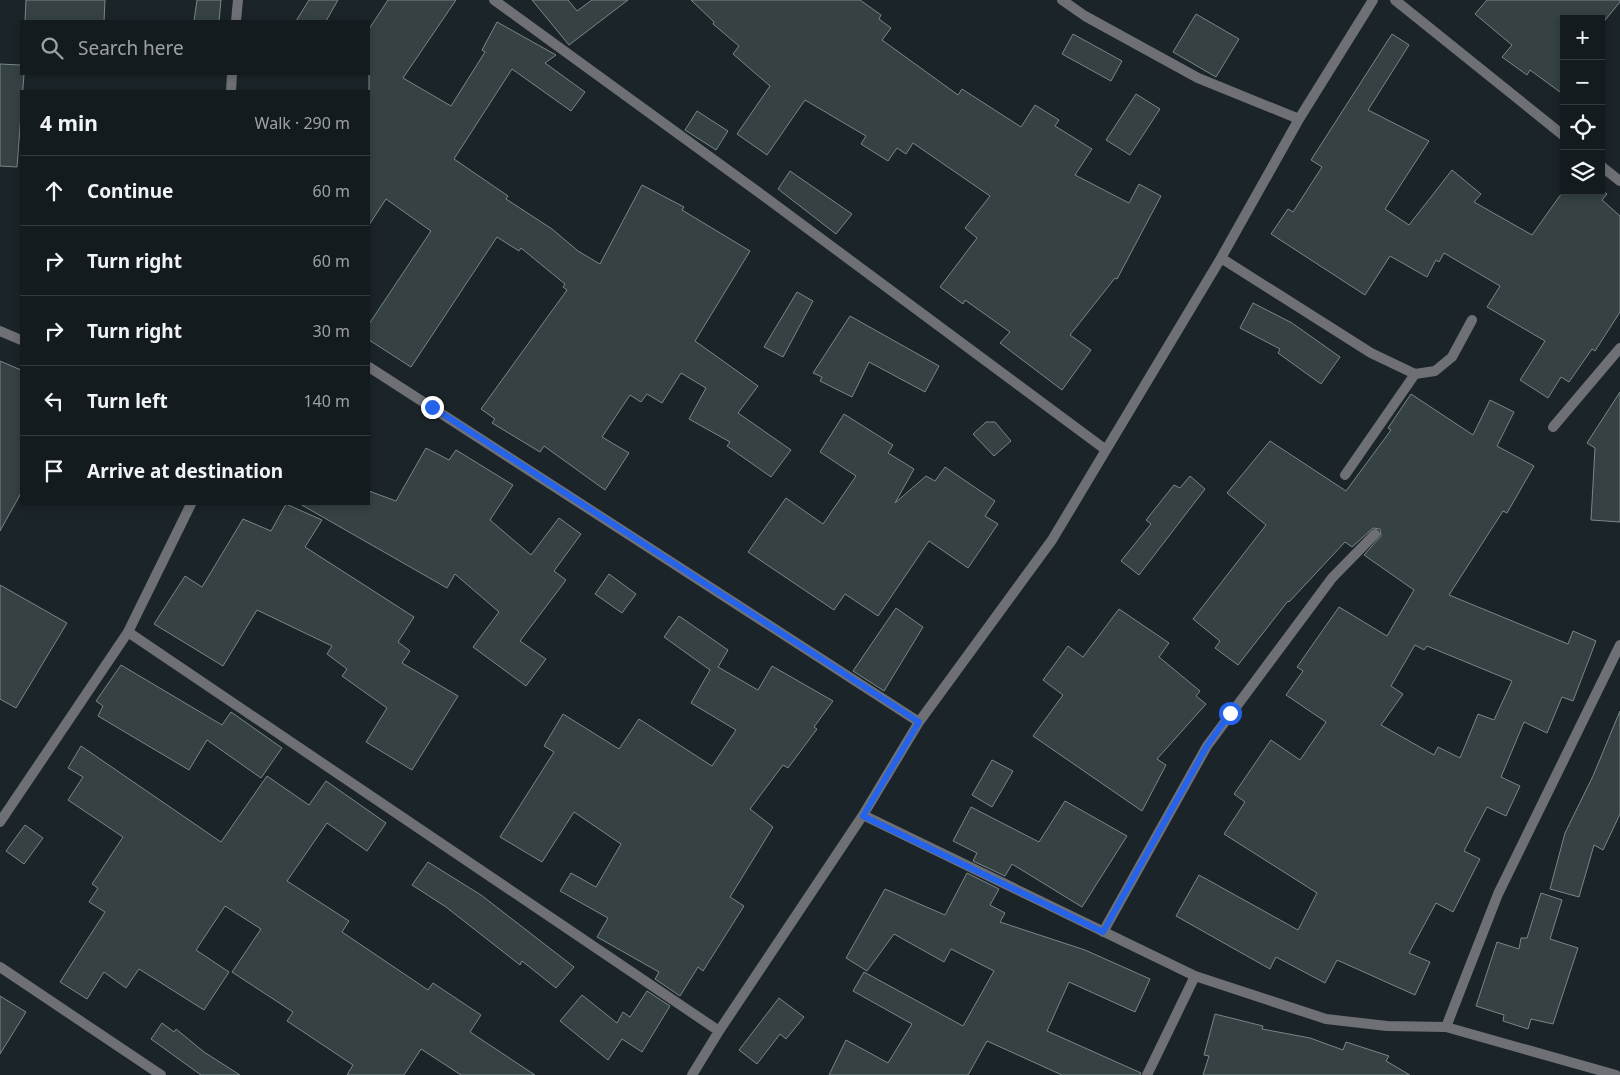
<!DOCTYPE html>
<html lang="en">
<head>
<meta charset="utf-8">
<style>
  :root { --surface:#141b1f; --page:#21282c; --text:#f1f3f6; --muted:#9da1a4; --line:#33393d }
  body { margin:0; font-family:"Noto Sans",sans-serif; background:var(--page); color:var(--text) }
  .controls { position:absolute; right:15px; top:15px; display:grid; overflow:hidden; border-radius:0px; box-shadow:0 2px 8px #0003 }
  .controls button { width:45px; height:45px; display:grid; place-items:center; padding:0; border:0; border-bottom:1px solid var(--line); background:var(--surface); color:var(--text); font:25px sans-serif }
  .stop { position:absolute; width:15px; height:15px; margin:-11px; border:4px solid #2563eb; border-radius:50%; background:#fff }
  .stop.end { background:#2563eb; border-color:#fff; box-shadow:0 1px 5px #0008 }
  .list { margin:0; padding:0; list-style:none }
  h2 { display:flex; justify-content:space-between; align-items:center; height:65px; margin:0; padding:0 20px; font-size:21px }
  h2 small { font-size:16px; font-weight:400; color:var(--muted) }
  .list li { display:grid; grid-template-columns:32px 1fr auto; gap:15px; align-items:center; box-sizing:border-box; height:70px; padding:0 20px; border-top:1px solid var(--line) }
  .list b { display:block; font-size:19px; white-space:nowrap }
  .list em { font-size:16px; font-style:normal; color:var(--muted) }
  .icon { flex:none; width:28px; height:28px; fill:none; stroke:currentColor; stroke-width:2; stroke-linecap:round; stroke-linejoin:round }
  .map { position:relative; flex:none; width:1620px; height:1075px; overflow:hidden }
  .search { position:absolute; background:var(--surface); box-shadow:0 2px 8px #0003; left:20px; top:20px; width:350px; height:55px; display:flex; align-items:center; gap:12px; box-sizing:border-box; padding:0 18px; border-radius:0px; color:var(--muted); font-size:19px }
  .panel { position:absolute; background:var(--surface); box-shadow:0 2px 8px #0003; left:20px; top:90px; width:350px; height:415px; border-radius:0px }
  .map>svg:first-child { display:block }
  .building { fill:#354142; stroke:#798788; fill-rule:evenodd }
  .lines { fill:none; stroke-linecap:round; stroke-linejoin:round }
  .street { stroke:#6e7075; stroke-width:10 }
  .route { stroke:#2563eb; stroke-width:6 }
</style>
</head>
<body>
<div class="map">
<svg width="1620" height="1075" viewBox="0 0 1620 1075">
  <rect width="100%" height="100%" fill="#1b2429"/>
  <!-- building -->
  <path class="building" d="M 26,0 L 105,0 L 104,21 L 25,21 Z
    M 197,0 L 221,0 L 219,21 L 194,21 Z
    M 309,0 L 338,0 L 326,21 L 296,21 Z
    M 388,0 L 456,0 L 403,78 L 451,106 L 485,52 L 482,50 L 497,22 L 556,55 L 545,63 L 585,92 L 571,111 L 512,69 L 454,159 L 508,196 L 506,199 L 552,229 L 578,251 L 600,264 L 642,185 L 684,207 L 682,210 L 750,251 L 695,341 L 758,386 L 738,413 L 791,450 L 771,477 L 727,446 L 730,442 L 689,419 L 706,388 L 681,373 L 662,403 L 647,394 L 641,402 L 630,395 L 602,437 L 629,453 L 605,490 L 544,446 L 540,452 L 492,423 L 495,419 L 481,409 L 567,290 L 563,287 L 565,284 L 521,248 L 519,251 L 497,237 L 411,367 L 369,340 L 369,324 L 431,231 L 386,199 L 369,225 L 369,29 Z
    M 532,0 L 568,0 L 577,11 L 592,0 L 628,0 L 569,45 Z
    M 691,0 L 860,0 L 881,15 L 879,19 L 891,28 L 882,40 L 958,95 L 962,89 L 1021,127 L 1035,105 L 1059,120 L 1055,126 L 1092,149 L 1075,175 L 1129,203 L 1139,184 L 1161,196 L 1117,279 L 1115,278 L 1070,335 L 1091,350 L 1062,390 L 1000,343 L 1010,332 L 965,300 L 963,304 L 940,287 L 977,238 L 965,228 L 990,196 L 913,143 L 906,154 L 897,148 L 888,161 L 861,144 L 866,136 L 805,100 L 767,155 L 737,134 L 770,86 L 733,54 L 739,46 L 713,24 L 714,22 Z
    M 1487,0 L 1620,0 L 1620,2 L 1601,25 L 1601,19 L 1564,19 L 1564,87 L 1560,92 L 1530,70 L 1527,75 L 1502,57 L 1512,45 L 1475,14 Z
    M 1196,14 L 1239,39 L 1216,77 L 1173,52 Z
    M 1073,34 L 1122,61 L 1111,81 L 1062,54 Z
    M 1392,34 L 1409,45 L 1368,110 L 1429,141 L 1385,209 L 1409,225 L 1452,170 L 1481,194 L 1474,202 L 1532,235 L 1564,190 L 1601,190 L 1607,194 L 1602,200 L 1620,216 L 1620,312 L 1595,351 L 1592,349 L 1569,382 L 1561,377 L 1548,398 L 1520,380 L 1545,341 L 1487,307 L 1500,286 L 1444,253 L 1439,262 L 1436,260 L 1427,277 L 1390,256 L 1365,295 L 1271,234 L 1288,209 L 1293,212 L 1322,167 L 1311,160 Z
    M 0,64 L 21,65 L 21,74 L 24,74 L 17,167 L 0,166 Z
    M 1136,94 L 1160,109 L 1130,155 L 1106,140 Z
    M 697,111 L 728,131 L 716,150 L 685,130 Z
    M 790,171 L 852,214 L 836,234 L 778,189 Z
    M 797,292 L 813,301 L 783,357 L 764,347 Z
    M 1253,303 L 1292,323 L 1340,357 L 1321,384 L 1278,353 L 1280,349 L 1240,328 Z
    M 850,316 L 939,366 L 925,392 L 869,362 L 852,397 L 820,381 L 822,377 L 813,373 Z
    M 0,361 L 21,370 L 21,493 L 0,531 Z
    M 1620,392 L 1620,522 L 1591,520 L 1595,448 L 1587,443 Z
    M 1411,394 L 1473,435 L 1490,400 L 1514,412 L 1497,446 L 1534,466 L 1507,513 L 1503,511 L 1449,595 L 1568,644 L 1573,631 L 1596,641 L 1573,701 L 1562,697 L 1547,733 L 1524,722 L 1501,777 L 1520,786 L 1506,816 L 1487,807 L 1464,851 L 1480,859 L 1453,912 L 1436,903 L 1409,953 L 1430,962 L 1415,995 L 1337,960 L 1325,983 L 1276,957 L 1270,969 L 1176,916 L 1199,875 L 1298,930 L 1317,893 L 1224,834 L 1245,802 L 1234,794 L 1271,740 L 1300,760 L 1326,722 L 1286,695 L 1303,671 L 1297,667 L 1339,607 L 1387,636 L 1414,590 L 1364,555 L 1381,536 L 1380,529 L 1373,528 L 1352,547 L 1345,542 L 1289,602 L 1288,601 L 1238,665 L 1215,648 L 1220,641 L 1193,619 L 1266,525 L 1227,493 L 1270,441 L 1346,491 L 1391,430 L 1388,428 ZM 1415,645 L 1424,650 L 1427,646 L 1512,681 L 1494,720 L 1478,714 L 1460,758 L 1438,747 L 1434,755 L 1381,725 L 1403,694 L 1391,686 Z
    M 844,414 L 893,445 L 888,453 L 914,469 L 895,503 L 926,476 L 935,481 L 945,467 L 995,501 L 985,516 L 998,524 L 968,568 L 929,541 L 878,616 L 845,594 L 834,610 L 748,552 L 786,498 L 823,524 L 856,476 L 820,452 Z
    M 986,422 L 995,422 L 1011,441 L 994,456 L 973,434 Z
    M 426,448 L 449,460 L 456,450 L 513,485 L 490,520 L 531,555 L 559,518 L 581,534 L 554,571 L 566,580 L 520,641 L 546,659 L 526,686 L 473,647 L 499,612 L 455,574 L 447,588 L 300,504 L 369,504 L 369,491 L 396,501 Z
    M 1190,476 L 1205,489 L 1139,575 L 1121,561 L 1151,524 L 1146,520 L 1174,485 L 1180,488 Z
    M 286,504 L 322,520 L 305,547 L 414,617 L 398,642 L 410,651 L 402,663 L 458,696 L 412,770 L 366,742 L 387,708 L 342,676 L 347,669 L 327,654 L 332,646 L 257,610 L 223,666 L 154,624 L 185,576 L 202,587 L 243,519 L 271,531 Z
    M 609,574 L 636,594 L 622,613 L 595,594 Z
    M 0,585 L 67,623 L 16,708 L 0,699 Z
    M 896,608 L 923,627 L 884,691 L 853,671 Z
    M 1119,609 L 1169,643 L 1159,657 L 1200,691 L 1196,696 L 1206,704 L 1157,759 L 1166,765 L 1142,811 L 1033,736 L 1063,695 L 1043,680 L 1068,646 L 1083,657 Z
    M 679,616 L 728,650 L 718,667 L 758,690 L 772,666 L 833,701 L 814,727 L 817,729 L 788,768 L 783,765 L 750,809 L 773,827 L 730,897 L 744,906 L 703,971 L 698,967 L 680,996 L 655,979 L 659,972 L 597,937 L 608,918 L 560,891 L 571,873 L 596,887 L 621,844 L 574,812 L 542,862 L 500,837 L 554,752 L 544,746 L 563,714 L 619,749 L 639,719 L 712,766 L 736,730 L 691,703 L 710,670 L 664,637 Z
    M 121,665 L 222,725 L 231,712 L 282,748 L 261,778 L 207,740 L 189,770 L 98,716 L 103,706 L 96,701 Z
    M 1620,711 L 1620,814 L 1603,850 L 1594,845 L 1579,897 L 1550,889 L 1565,833 L 1593,776 Z
    M 81,746 L 221,842 L 267,776 L 309,805 L 326,781 L 386,823 L 367,851 L 327,823 L 287,881 L 349,921 L 342,932 L 428,990 L 433,983 L 481,1015 L 470,1032 L 535,1075 L 461,1075 L 421,1049 L 404,1075 L 347,1075 L 353,1065 L 287,1021 L 293,1012 L 232,972 L 261,929 L 225,906 L 196,950 L 229,972 L 204,1010 L 139,969 L 126,988 L 104,972 L 87,999 L 60,982 L 105,912 L 89,902 L 98,888 L 92,884 L 123,837 L 68,800 L 83,777 L 68,768 Z
    M 992,760 L 1013,771 L 992,807 L 972,795 Z
    M 1065,801 L 1127,836 L 1082,907 L 1012,864 L 1005,876 L 973,861 L 977,853 L 953,841 L 971,807 L 1039,842 Z
    M 25,825 L 43,838 L 24,864 L 6,851 Z
    M 428,862 L 481,895 L 574,967 L 556,988 L 522,961 L 520,965 L 446,907 L 412,885 Z
    M 967,873 L 999,889 L 990,905 L 1005,913 L 1000,922 L 1085,950 L 1150,979 L 1135,1012 L 1069,982 L 1047,1031 L 1141,1073 L 1140,1075 L 1062,1075 L 987,1041 L 968,1075 L 829,1075 L 846,1040 L 888,1063 L 912,1024 L 853,991 L 864,972 L 963,1026 L 994,971 L 951,949 L 944,962 L 894,934 L 867,971 L 846,958 L 885,889 L 945,915 Z
    M 1541,893 L 1562,900 L 1550,939 L 1578,948 L 1553,1024 L 1531,1019 L 1528,1029 L 1503,1021 L 1504,1015 L 1476,1006 L 1497,942 L 1519,949 L 1521,938 L 1527,938 Z
    M 647,991 L 670,1006 L 642,1052 L 622,1039 L 608,1060 L 560,1021 L 582,995 L 617,1023 L 623,1012 L 630,1017 Z
    M 0,996 L 26,1012 L 0,1054 Z
    M 779,998 L 804,1017 L 786,1039 L 780,1034 L 757,1064 L 739,1050 Z
    M 1215,1014 L 1263,1026 L 1262,1029 L 1310,1038 L 1343,1050 L 1346,1042 L 1389,1056 L 1386,1061 L 1410,1075 L 1203,1075 L 1209,1056 L 1204,1055 Z
    M 162,1023 L 174,1032 L 176,1029 L 204,1052 L 240,1075 L 201,1075 L 151,1039 Z"/>
  <g class="lines">
    <!-- street -->
    <path class="street" d="M 494,0 L 765,197 L 1106,450
      M 1062,0 L 1085,16 L 1198,78 L 1299,119
      M 1395,0 L 1564,136
      M 236,21 L 238,0
      M 231,91 L 232,74
      M 1601,166 L 1620,181
      M 1221,258 L 1371,353 L 1415,374 L 1435,371 L 1452,357 L 1472,320
      M 0,331 L 21,340
      M 369,367 L 919,722
      M 1553,427 L 1620,348
      M 1345,475 L 1415,374
      M 128,632 L 719,1031
      M 863,815 L 1195,976 L 1326,1019 L 1387,1026 L 1446,1027
      M 0,822 L 128,632 L 191,504
      M 1103,932 L 1207,746 L 1332,578 L 1375,534
      M 0,967 L 161,1075
      M 692,1075 L 719,1031 L 863,815 L 919,722 L 1052,540 L 1221,258 L 1299,119 L 1373,0
      M 1147,1075 L 1195,976
      M 1616,1075 L 1446,1027 L 1498,894 L 1620,645"/>
  </g>
  <g class="lines">
    <!-- route -->
    <path class="route" d="M 432,407 L 919,722 L 863,816 L 1103,932 L 1207,746 L 1230,713"/>
  </g>
</svg>
<div class="controls">
<button>+</button>
<button>−</button>
<button><svg class="icon" aria-label="locate" viewBox="0 0 24 24"><circle cx="12" cy="12" r="6"/><path d="M12 2v4M12 18v4M2 12h4M18 12h4"/></svg></button>
<button><svg class="icon" aria-label="layers" viewBox="0 0 24 24"><path d="M12 4l9 5-9 5-9-5zM3 14l9 5 9-5"/></svg></button>
</div>
<div class="stop" style="left:1230px;top:713px"></div>
<div class="stop end" style="left:432px;top:407px"></div>
<div class="search"><svg class="icon" aria-label="search" viewBox="0 0 24 24"><circle cx="10" cy="10" r="6"/><path d="M15 15l6 6"/></svg>Search here</div>
<section class="panel">
<h2>4 min<small>Walk · 290 m</small></h2>
<ul class="list">
<li><svg class="icon" aria-label="ahead" viewBox="0 0 24 24"><path d="M12 20V5M6 11l6-6 6 6"/></svg><div><b>Continue</b></div><em>60 m</em></li>
<li><svg class="icon" aria-label="right" viewBox="0 0 24 24"><path d="M7 20v-9h11M14 6l5 5-5 5"/></svg><div><b>Turn right</b></div><em>60 m</em></li>
<li><svg class="icon" aria-label="right" viewBox="0 0 24 24"><path d="M7 20v-9h11M14 6l5 5-5 5"/></svg><div><b>Turn right</b></div><em>30 m</em></li>
<li><svg class="icon" aria-label="left" viewBox="0 0 24 24"><path d="M17 20v-9H6M10 6l-5 5 5 5"/></svg><div><b>Turn left</b></div><em>140 m</em></li>
<li><svg class="icon" aria-label="arrive" viewBox="0 0 24 24"><path d="M6 21V4h12l-3 4 3 4H6"/></svg><div><b>Arrive at destination</b></div></li>
</ul>
</section>
</div>
</body>
</html>
